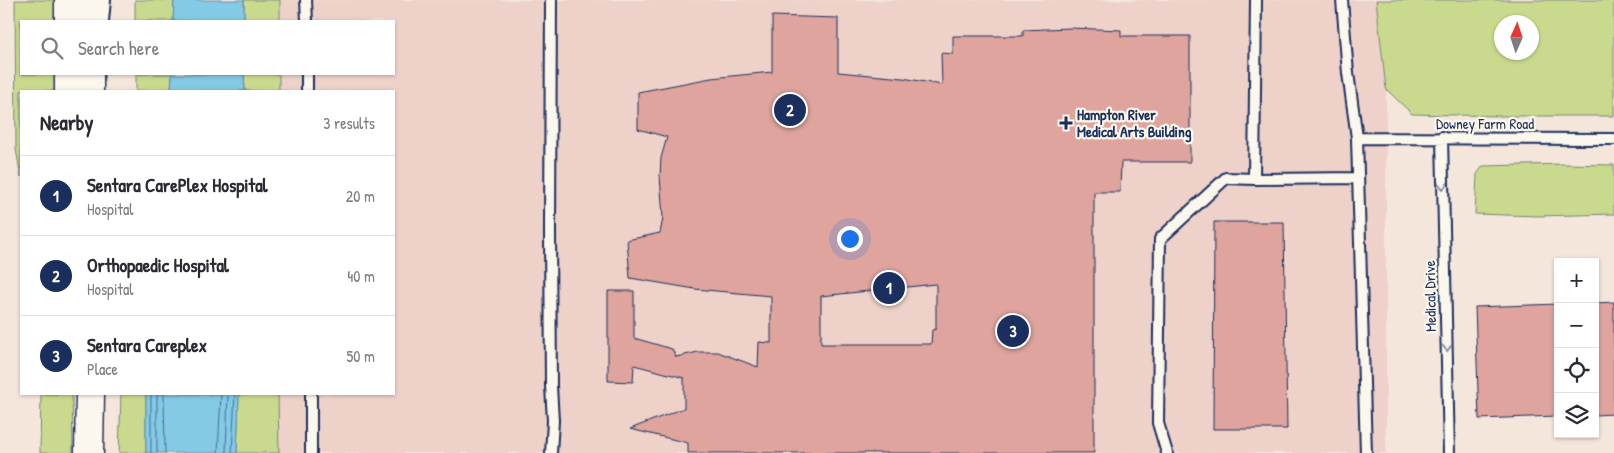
<!DOCTYPE html>
<html lang="en">
<head>
<meta charset="utf-8">
<style>
  :root { --surface:#fff; --page:#f7f7f7; --text:#2b2b33; --muted:#7c7c81; --line:#e1e1e2; --accent:#1b2f5e }
  body { margin:0; font-family:"Patrick Hand",sans-serif; background:var(--page); color:var(--text) }
  .controls { position:absolute; right:15px; bottom:15px; display:grid; overflow:hidden; border-radius:0px; box-shadow:0 1px 4px #0004 }
  .controls button { width:45px; height:45px; display:grid; place-items:center; padding:0; border:0; border-bottom:1px solid var(--line); background:var(--surface); color:var(--text); font:25px sans-serif }
  .compass { position:absolute; left:1494px; top:15px; width:45px; height:45px; border-radius:50%; background:var(--surface); box-shadow:0 1px 4px #0004; rotate:3deg }
  .you { position:absolute; left:849px; top:238px; width:18px; height:18px; margin:-12px; border:4px solid #fff; border-radius:50%; background:#1a73e8; box-shadow:0 0 0 8px #1a73e833 }
  .badge { display:grid; place-items:center; width:32px; height:32px; border-radius:50%; background:var(--accent); color:#fff; font-size:16px; font-weight:700 }
  .pin { position:absolute; translate:-50% -50%; border:2px solid #fff; box-shadow:0 1px 5px #0006 }
  .list { margin:0; padding:0; list-style:none }
  h2 { display:flex; justify-content:space-between; align-items:center; height:65px; margin:0; padding:0 20px; font-size:21px }
  h2 small { font-size:16px; font-weight:400; color:var(--muted) }
  .list li { display:grid; grid-template-columns:32px 1fr auto; gap:15px; align-items:center; box-sizing:border-box; height:80px; padding:0 20px; border-top:1px solid var(--line) }
  .list b { display:block; font-size:19px; white-space:nowrap }
  .list p { margin:0; font-size:16px; white-space:nowrap; color:var(--muted) }
  .list em { font-size:16px; font-style:normal; color:var(--muted) }
  .icon { flex:none; width:28px; height:28px; fill:none; stroke:currentColor; stroke-width:2; stroke-linecap:round; stroke-linejoin:round }
  .map { position:relative; flex:none; width:1614px; height:453px; overflow:hidden }
  .search { position:absolute; background:var(--surface); box-shadow:0 1px 4px #0004; left:20px; top:20px; width:375px; height:55px; display:flex; align-items:center; gap:12px; box-sizing:border-box; padding:0 18px; border-radius:0px; color:var(--muted); font-size:19px }
  .panel { position:absolute; background:var(--surface); box-shadow:0 1px 4px #0004; left:20px; top:90px; width:375px; height:305px; border-radius:0px }
  .map>svg:first-child { display:block }
  .built { fill:#eed2c9 }
  .green { fill:#c9da8e; stroke:#728476; fill-rule:evenodd }
  .water { fill:#84cae5; stroke:#5a8caf }
  .lines { fill:none; stroke-linecap:round; stroke-linejoin:round }
  .shore { stroke:#456d94; stroke-width:1 }
  .building { fill:#dea49d; stroke:#1b2f5e; fill-rule:evenodd }
  .lane-casing { stroke:#1b2f5e; stroke-width:14 }
  .secondary-casing { stroke:#1b2f5e; stroke-width:31 }
  .lane { stroke:#fbf7ec; stroke-width:10 }
  .secondary { stroke:#fbf7ec; stroke-width:28 }
  .oneway { stroke:#8b93a5 }
  .poi-dot { fill:#1b2f5e; stroke:#fbf7ec; stroke-width:2 }
  .labels { text-anchor:middle; dominant-baseline:central; stroke-width:4.5; stroke-linejoin:round; paint-order:stroke }
  .poi-label { font-size:15px; font-weight:bold; fill:#1b2f5e; stroke:#fbf7ec; text-anchor:start }
  .street-label { font-size:15px; fill:#1b2f5e; stroke:#fbf7ec }
</style>
</head>
<body>
<div class="map">
<svg width="1614" height="453" viewBox="0 0 1614 453">
  <rect width="100%" height="100%" fill="#f5e6dc"/>
  <filter id="ink" filterUnits="userSpaceOnUse"><feTurbulence type="fractalNoise" baseFrequency=".02" numOctaves="2"/><feDisplacementMap in="SourceGraphic" scale="10" xChannelSelector="R" yChannelSelector="G"/><feConvolveMatrix kernelMatrix="1 2 1 2 8 2 1 2 1" color-interpolation-filters="sRGB"/></filter>
  <g filter="url(#ink)">
    <!-- built -->
    <path class="built" d="M 135,0 L 1376,0 L 1386,89 L 1386,453 L 119,453 L 121,394 L 394,394 L 394,91 L 136,91 L 136,74 L 394,74 L 394,21 L 135,21 Z"/>
    <!-- green -->
    <path class="green" d="M 15,0 L 57,0 L 57,21 L 21,21 L 21,74 L 57,74 L 57,91 L 21,91 L 21,177 L 16,149 Z
      M 135,0 L 174,0 L 173,21 L 135,21 Z
      M 244,0 L 280,0 L 280,21 L 244,21 Z
      M 1376,0 L 1614,0 L 1614,116 L 1502,116 L 1412,114 L 1386,89 ZM 1502,22 L 1532,22 L 1532,52 L 1502,52 Z
      M 136,74 L 172,74 L 171,91 L 136,91 Z
      M 244,74 L 279,74 L 279,91 L 245,91 Z
      M 1565,164 L 1614,165 L 1614,214 L 1537,216 L 1475,214 L 1477,174 L 1483,166 Z
      M 41,394 L 72,394 L 73,453 L 40,453 Z
      M 121,394 L 146,394 L 146,453 L 119,453 Z
      M 239,394 L 278,394 L 279,453 L 237,453 Z"/>
    <!-- water -->
    <path class="water" d="M 174,0 L 244,0 L 244,21 L 173,21 Z
      M 172,74 L 244,74 L 245,91 L 171,91 Z
      M 146,394 L 239,394 L 237,453 L 146,453 Z"/>
    <g class="lines">
      <!-- shore -->
      <path class="shore" d="M 151,394 L 151,453
        M 157,394 L 157,453
        M 164,394 L 165,453
        M 218,453 L 221,394
        M 226,453 L 228,394
        M 232,453 L 235,394"/>
    </g>
    <!-- building -->
    <path class="building" d="M 772,16 L 838,18 L 838,72 L 903,78 L 942,85 L 941,53 L 953,54 L 953,36 L 1023,36 L 1023,30 L 1070,28 L 1121,30 L 1121,36 L 1190,36 L 1190,162 L 1121,162 L 1120,192 L 1094,192 L 1094,453 L 688,453 L 688,443 L 630,429 L 684,408 L 684,378 L 634,365 L 633,382 L 608,381 L 608,291 L 634,291 L 634,338 L 672,349 L 676,357 L 698,352 L 718,352 L 758,367 L 759,342 L 771,343 L 771,296 L 695,289 L 630,278 L 627,240 L 660,233 L 663,218 L 660,176 L 661,158 L 667,137 L 638,129 L 638,92 L 711,78 L 772,72 ZM 936,284 L 936,329 L 932,330 L 931,344 L 821,344 L 821,296 Z
      M 1214,222 L 1284,222 L 1287,429 L 1213,429 Z
      M 1614,302 L 1614,414 L 1595,415 L 1595,303 Z
      M 1558,304 L 1558,416 L 1479,419 L 1475,307 Z"/>
    <g class="lines">
      <defs>
        <path id="lane" d="M 306,0 L 307,21
          M 551,0 L 550,231 L 551,386 L 553,421 L 551,453
          M 1256,0 L 1254,179 L 1358,178
          M 1342,0 L 1348,73 L 1357,138 L 1366,453
          M 103,21 L 105,0
          M 307,74 L 307,91
          M 1442,137 L 1449,453
          M 1357,138 L 1614,139
          M 311,394 L 311,453
          M 1167,453 L 1158,423 L 1160,239 L 1226,178 L 1254,179"/>
        <path id="secondary" d="M 69,21 L 69,0
          M 89,21 L 89,0
          M 69,91 L 69,74
          M 89,91 L 89,74
          M 89,453 L 90,394"/>
      </defs>
      <!-- lane casing -->
      <use href="#lane" class="lane-casing"/>
      <!-- secondary casing -->
      <use href="#secondary" class="secondary-casing"/>
      <!-- lane -->
      <use href="#lane" class="lane"/>
      <!-- secondary -->
      <use href="#secondary" class="secondary"/>
    </g>
    <!-- one-way arrows -->
    <defs><path id="oneway-chevron" d="M-2-3.5L2.5 0L-2 3.5" fill="none" stroke-width="1.6" stroke-linecap="round" stroke-linejoin="round" transform="scale(1.25)"/></defs>
    <g class="oneway">
      <use href="#oneway-chevron" transform="translate(1443 186) rotate(89)"/>
      <use href="#oneway-chevron" transform="translate(1447 348) rotate(89)"/>
    </g>
  </g>
  <!-- markers -->
  <path class="poi-dot" d="M1063.5 115.5h5v5h5v5h-5v5h-5v-5h-5v-5h5z"/>
  <g class="labels">
    <!-- poi labels -->
    <g class="poi-label">
      <text x="1077" y="114">Hampton River<tspan x="1077" dy="17">Medical Arts Building</tspan></text>
    </g>
    <!-- street labels -->
    <g class="street-label">
      <text x="1485" y="123">Downey Farm Road</text>
      <text transform="translate(1430 296) rotate(-91)">Medical Drive</text>
    </g>
  </g>
</svg>
<div class="controls">
<button>+</button>
<button>−</button>
<button><svg class="icon" aria-label="locate" viewBox="0 0 24 24"><circle cx="12" cy="12" r="6"/><path d="M12 2v4M12 18v4M2 12h4M18 12h4"/></svg></button>
<button><svg class="icon" aria-label="layers" viewBox="0 0 24 24"><path d="M12 4l9 5-9 5-9-5zM3 14l9 5 9-5"/></svg></button>
</div>
<svg class="compass" viewBox="-18 -18 36 36"><path d="M0-13l5 13h-10z" fill="#e53935"/><path d="M0 13l5-13h-10z" fill="#7c7c81"/></svg>
<div class="you"></div>
<div class="pin badge" style="left:889px;top:288px">1</div>
<div class="pin badge" style="left:790px;top:110px">2</div>
<div class="pin badge" style="left:1013px;top:331px">3</div>
<div class="search"><svg class="icon" aria-label="search" viewBox="0 0 24 24"><circle cx="10" cy="10" r="6"/><path d="M15 15l6 6"/></svg>Search here</div>
<section class="panel">
<h2>Nearby<small>3 results</small></h2>
<ul class="list">
<li><span class="badge">1</span><div><b>Sentara CarePlex Hospital</b><p>Hospital</p></div><em>20 m</em></li>
<li><span class="badge">2</span><div><b>Orthopaedic Hospital</b><p>Hospital</p></div><em>40 m</em></li>
<li><span class="badge">3</span><div><b>Sentara Careplex</b><p>Place</p></div><em>50 m</em></li>
</ul>
</section>
</div>
</body>
</html>
